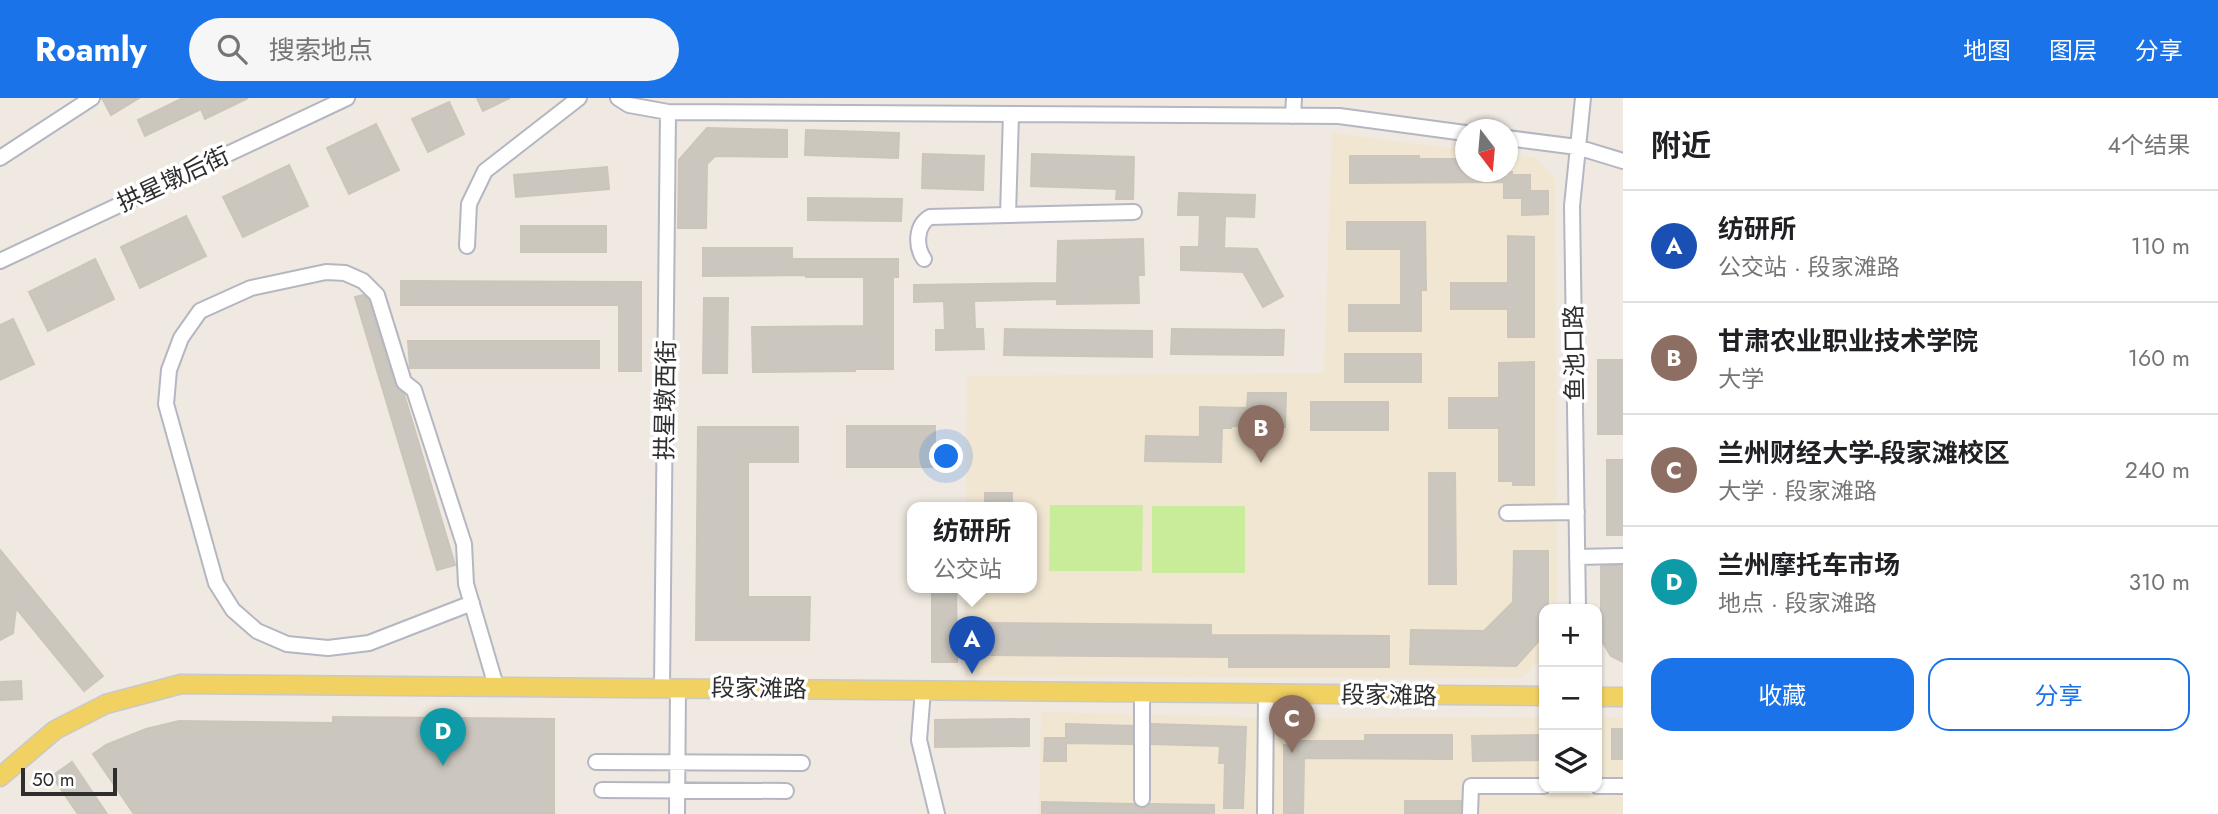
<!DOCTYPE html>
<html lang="zh">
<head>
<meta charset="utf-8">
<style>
  :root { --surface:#fff; --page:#f6f6f6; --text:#202124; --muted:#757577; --line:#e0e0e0; --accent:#1a73e8 }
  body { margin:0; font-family:Jost,"Noto Sans SC",sans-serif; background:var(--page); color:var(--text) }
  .controls { position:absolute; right:21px; bottom:21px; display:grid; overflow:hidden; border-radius:14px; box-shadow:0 2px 5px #0004 }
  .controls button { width:63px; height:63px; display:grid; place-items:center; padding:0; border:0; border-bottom:2px solid var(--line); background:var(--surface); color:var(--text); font:35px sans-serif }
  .compass { position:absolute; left:1455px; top:21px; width:63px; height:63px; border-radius:50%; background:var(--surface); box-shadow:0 2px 5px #0004; rotate:164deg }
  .scale { position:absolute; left:21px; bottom:18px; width:96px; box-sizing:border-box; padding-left:7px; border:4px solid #2e2e2e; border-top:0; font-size:19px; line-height:24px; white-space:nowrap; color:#2e2e2e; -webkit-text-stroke:5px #fff; paint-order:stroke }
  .you { position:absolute; left:947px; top:359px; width:24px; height:24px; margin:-18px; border:5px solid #fff; border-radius:50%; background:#1a73e8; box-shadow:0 0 0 10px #1a73e833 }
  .badge { display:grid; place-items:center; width:46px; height:46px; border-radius:50%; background:var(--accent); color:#fff; font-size:23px; font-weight:700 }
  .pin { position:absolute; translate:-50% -58px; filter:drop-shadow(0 2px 4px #0008) }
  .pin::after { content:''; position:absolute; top:37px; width:24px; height:21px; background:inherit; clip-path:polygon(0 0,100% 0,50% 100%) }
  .popup { position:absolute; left:907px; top:404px; width:130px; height:91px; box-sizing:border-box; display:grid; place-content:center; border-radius:14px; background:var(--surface); filter:drop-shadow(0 2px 5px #0005); font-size:23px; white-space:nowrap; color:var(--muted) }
  .popup b { font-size:26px; color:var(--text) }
  .popup::after { content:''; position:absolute; left:50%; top:100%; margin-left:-14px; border:14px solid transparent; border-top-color:var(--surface) }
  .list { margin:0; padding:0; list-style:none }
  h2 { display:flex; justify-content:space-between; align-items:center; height:91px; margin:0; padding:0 28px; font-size:30px }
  h2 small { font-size:23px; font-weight:400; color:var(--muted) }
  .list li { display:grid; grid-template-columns:46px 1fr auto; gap:21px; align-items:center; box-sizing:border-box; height:112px; padding:0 28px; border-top:2px solid var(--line) }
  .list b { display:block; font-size:26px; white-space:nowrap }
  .list p { margin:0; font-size:23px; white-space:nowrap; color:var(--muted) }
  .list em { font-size:23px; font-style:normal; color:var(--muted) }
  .actions { display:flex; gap:14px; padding:21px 28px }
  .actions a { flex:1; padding:16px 0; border:2px solid var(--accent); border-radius:21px; text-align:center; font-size:24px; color:var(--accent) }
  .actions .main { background:var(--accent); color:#fff }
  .icon { flex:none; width:38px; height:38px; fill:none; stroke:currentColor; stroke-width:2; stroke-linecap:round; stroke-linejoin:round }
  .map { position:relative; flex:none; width:1623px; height:716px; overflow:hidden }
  header { display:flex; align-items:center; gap:42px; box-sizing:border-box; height:98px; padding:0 35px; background:var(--accent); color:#fff }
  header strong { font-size:33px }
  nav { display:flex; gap:38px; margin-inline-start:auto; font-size:24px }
  .search { width:490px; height:63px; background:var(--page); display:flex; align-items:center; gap:18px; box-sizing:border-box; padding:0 24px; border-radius:38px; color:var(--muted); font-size:26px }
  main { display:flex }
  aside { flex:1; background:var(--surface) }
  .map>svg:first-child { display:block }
  .education { fill:#f0e6d1 }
  .pitch { fill:#c9ec9a }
  .building { fill:#cbc7bf; stroke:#cbc5ba; stroke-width:2 }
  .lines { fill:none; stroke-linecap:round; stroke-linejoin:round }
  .minor-casing { stroke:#b4b7c1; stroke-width:18 }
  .major-casing { stroke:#c9c9c9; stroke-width:21 }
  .minor { stroke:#fff; stroke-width:14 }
  .major { stroke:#f2d163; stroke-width:18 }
  .labels { text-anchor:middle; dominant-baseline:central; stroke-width:7; stroke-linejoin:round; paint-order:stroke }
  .street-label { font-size:24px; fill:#2e2e2e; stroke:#fff }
</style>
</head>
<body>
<header>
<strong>Roamly</strong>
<div class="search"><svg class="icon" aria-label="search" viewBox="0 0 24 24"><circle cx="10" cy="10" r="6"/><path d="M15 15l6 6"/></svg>搜索地点</div>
<nav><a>地图</a><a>图层</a><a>分享</a></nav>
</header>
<main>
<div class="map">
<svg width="1623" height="716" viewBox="0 0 1623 716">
  <rect width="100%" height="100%" fill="#efe9e1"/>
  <!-- education -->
  <path class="education" d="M 1332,35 L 1465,52 L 1465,74 L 1507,74 L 1508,57 L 1536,60 L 1555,81 L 1557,511 L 1544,511 L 1544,559 L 1521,580 L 965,578 L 965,490 L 1032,490 L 1032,410 L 966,410 L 967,278 L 1324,275 Z
    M 1041,614 L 1277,620 L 1544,619 L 1544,690 L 1597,690 L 1597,619 L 1623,619 L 1623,716 L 1039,716 Z"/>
  <!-- pitch -->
  <path class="pitch" d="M 1050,407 L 1143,407 L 1142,473 L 1049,473 Z
    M 1152,408 L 1245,408 L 1245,475 L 1152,475 Z"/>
  <!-- building -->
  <path class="building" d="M 102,0 L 139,0 L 111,17 Z
    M 183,0 L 248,0 L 205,21 L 201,11 L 145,38 L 138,22 Z
    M 477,0 L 510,0 L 483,13 Z
    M 449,4 L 464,36 L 428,54 L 412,21 Z
    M 376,26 L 399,72 L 349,96 L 327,50 Z
    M 707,30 L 787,32 L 787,59 L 715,58 L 707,66 L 706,130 L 678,130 L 679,62 Z
    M 806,32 L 899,35 L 898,60 L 805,57 Z
    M 923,56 L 984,58 L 983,92 L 922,90 Z
    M 1032,56 L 1134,59 L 1133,101 L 1116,101 L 1117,91 L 1031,88 Z
    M 1350,58 L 1419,58 L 1419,61 L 1466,61 L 1466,74 L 1512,74 L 1512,77 L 1530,77 L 1530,93 L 1548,93 L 1548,116 L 1522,117 L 1522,100 L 1504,100 L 1504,84 L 1350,85 Z
    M 289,67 L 308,108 L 243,139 L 223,99 Z
    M 607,69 L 609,91 L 516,99 L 514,77 Z
    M 1179,95 L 1255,97 L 1254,119 L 1225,118 L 1224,150 L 1257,151 L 1283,198 L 1263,209 L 1243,174 L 1181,172 L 1181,149 L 1199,149 L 1200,117 L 1178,117 Z
    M 808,100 L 902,101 L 901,123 L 808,122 Z
    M 186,118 L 206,158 L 140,190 L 121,149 Z
    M 1347,124 L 1425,124 L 1426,192 L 1421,192 L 1421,233 L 1349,233 L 1349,207 L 1401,207 L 1401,151 L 1347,151 Z
    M 521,128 L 606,128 L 606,154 L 521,154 Z
    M 1508,138 L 1534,139 L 1534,239 L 1508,239 L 1508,211 L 1451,211 L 1451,185 L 1508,185 Z
    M 1143,141 L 1144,177 L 1138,177 L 1139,205 L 1057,206 L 1057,201 L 974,203 L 975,231 L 983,231 L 984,251 L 936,252 L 936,232 L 945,232 L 944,203 L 914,204 L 914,187 L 1057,185 L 1058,143 Z
    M 703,150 L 792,150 L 792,161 L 898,161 L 898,179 L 893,179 L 893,271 L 855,271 L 855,273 L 753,274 L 752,229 L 864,228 L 864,179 L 806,179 L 806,177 L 703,178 Z
    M 95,161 L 114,201 L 48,233 L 29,194 Z
    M 401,183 L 641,184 L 641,273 L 619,273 L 619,207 L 401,207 Z
    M 363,197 L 369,202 L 395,287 L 404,296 L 455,467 L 437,472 L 355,199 Z
    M 704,200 L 728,200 L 727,275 L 703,275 Z
    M 13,221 L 34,266 L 0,282 L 0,227 Z
    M 1005,231 L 1152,233 L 1152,259 L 1004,257 Z
    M 1172,231 L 1284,232 L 1283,257 L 1171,256 Z
    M 408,243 L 599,243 L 599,270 L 410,270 Z
    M 1345,256 L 1421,256 L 1421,284 L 1345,284 Z
    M 1598,262 L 1622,262 L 1622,336 L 1598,336 Z
    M 1534,264 L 1534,387 L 1513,387 L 1513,383 L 1499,383 L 1499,330 L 1449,330 L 1449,300 L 1499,300 L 1499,265 Z
    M 1248,295 L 1286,295 L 1285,329 L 1231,328 L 1231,330 L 1222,330 L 1221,364 L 1145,363 L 1146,338 L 1200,339 L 1200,309 L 1247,310 Z
    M 1311,304 L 1388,304 L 1388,332 L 1311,332 Z
    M 847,328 L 935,328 L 935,369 L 847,369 Z
    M 698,329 L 798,329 L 798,364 L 748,364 L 748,499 L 810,499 L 809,542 L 696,542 Z
    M 1607,362 L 1623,362 L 1623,437 L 1607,437 Z
    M 1429,375 L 1455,375 L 1456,486 L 1429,486 Z
    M 985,395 L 1012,395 L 1012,410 L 985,410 Z
    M 0,452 L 103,578 L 84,593 L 16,510 L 13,535 L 0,542 Z
    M 1514,453 L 1548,453 L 1548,511 L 1544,511 L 1544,537 L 1516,568 L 1410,566 L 1411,532 L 1484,533 L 1513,504 Z
    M 1601,468 L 1623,468 L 1623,564 L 1611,558 L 1601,542 Z
    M 932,490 L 956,490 L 957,564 L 932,564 Z
    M 985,525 L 1211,527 L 1211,537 L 1389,538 L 1389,569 L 1229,569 L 1229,559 L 985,557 Z
    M 21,583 L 22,601 L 0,602 L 0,584 Z
    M 333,619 L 554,621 L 554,716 L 134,716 L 93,656 L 106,647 L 146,631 L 179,623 L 333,625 Z
    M 1029,621 L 1029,648 L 935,649 L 935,622 Z
    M 1066,626 L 1132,628 L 1132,646 L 1066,645 L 1066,663 L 1044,663 L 1045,640 L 1066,640 Z
    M 1152,626 L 1246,629 L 1243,710 L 1224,710 L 1225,665 L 1219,665 L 1220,648 L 1152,646 Z
    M 1612,631 L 1623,631 L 1623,661 L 1612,661 Z
    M 1365,637 L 1452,637 L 1452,661 L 1304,660 L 1303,716 L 1284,716 L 1284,647 L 1294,647 L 1294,643 L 1365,643 Z
    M 1544,637 L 1544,662 L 1473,663 L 1472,638 Z
    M 72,664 L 107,716 L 78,716 L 52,678 Z
    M 1405,703 L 1461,703 L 1460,716 L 1405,716 Z
    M 1042,704 L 1134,706 L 1141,711 L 1150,706 L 1214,707 L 1214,716 L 1042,716 Z"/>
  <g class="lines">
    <defs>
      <path id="minor" d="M 618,0 L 629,7 L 668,14 L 1339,18 L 1465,35
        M 1011,16 L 1008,117 L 1134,114
        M 1293,18 L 1294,0
        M 1507,40 L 1577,49 L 1623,63
        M 0,60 L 92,0
        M 467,148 L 469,106 L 485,73 L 579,0
        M 924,161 C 915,148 916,127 930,119 L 1008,117
        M 0,163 L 347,0
        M 1507,415 L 1577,414
        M 1577,459 L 1623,458
        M 472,505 L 369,545 L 328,550 L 287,546 L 257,533 L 233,512 L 216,485 L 166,306 L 169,272 L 181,240 L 200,213 L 251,190 L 326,174 L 345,175 L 363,183 L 377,197 L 404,284 L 414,292 L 464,446 L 466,486 L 496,588
        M 1578,511 L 1572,108 L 1583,0
        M 662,589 L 668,14
        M 923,592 L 919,642 L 937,716
        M 1142,594 L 1142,701
        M 596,664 L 802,665
        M 1597,688 L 1623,688
        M 602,692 L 786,693
        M 677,716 L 678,589
        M 1265,716 L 1266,595
        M 1470,716 L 1471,688 L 1544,688"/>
      <path id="major" d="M 1597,599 L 1623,599
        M 0,679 L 55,632 L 106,606 L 181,586 L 1544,598"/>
    </defs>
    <!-- minor casing -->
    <use href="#minor" class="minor-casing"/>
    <!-- major casing -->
    <use href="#major" class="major-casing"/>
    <!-- minor -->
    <use href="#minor" class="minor"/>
    <!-- major -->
    <use href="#major" class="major"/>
  </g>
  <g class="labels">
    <!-- street labels -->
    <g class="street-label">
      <text transform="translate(173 81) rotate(-25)">拱星墩后街</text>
      <text transform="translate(1574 255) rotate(-91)">鱼池口路</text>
      <text transform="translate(665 302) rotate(-89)">拱星墩西街</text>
      <text transform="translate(759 590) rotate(1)">段家滩路</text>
      <text transform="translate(1389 597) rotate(1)">段家滩路</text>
    </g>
  </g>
</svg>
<div class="controls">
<button>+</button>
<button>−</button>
<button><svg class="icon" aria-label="layers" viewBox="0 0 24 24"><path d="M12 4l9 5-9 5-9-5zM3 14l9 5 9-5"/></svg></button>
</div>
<svg class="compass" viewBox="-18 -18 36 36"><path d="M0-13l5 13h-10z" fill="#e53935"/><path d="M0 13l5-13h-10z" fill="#757577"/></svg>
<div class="scale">50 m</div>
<div class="you"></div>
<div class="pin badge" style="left:972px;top:576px;background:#1a4fb4">A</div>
<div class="popup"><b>纺研所</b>公交站</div>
<div class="pin badge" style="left:1261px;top:365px;background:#8d6e63">B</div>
<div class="pin badge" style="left:1292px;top:655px;background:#8d6e63">C</div>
<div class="pin badge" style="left:443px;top:668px;background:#0f9aa8">D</div>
</div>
<aside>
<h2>附近<small>4个结果</small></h2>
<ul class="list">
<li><span class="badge" style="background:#1a4fb4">A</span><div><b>纺研所</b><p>公交站 · 段家滩路</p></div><em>110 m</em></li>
<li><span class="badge" style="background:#8d6e63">B</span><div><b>甘肃农业职业技术学院</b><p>大学</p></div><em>160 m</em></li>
<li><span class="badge" style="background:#8d6e63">C</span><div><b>兰州财经大学-段家滩校区</b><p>大学 · 段家滩路</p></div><em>240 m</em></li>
<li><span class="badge" style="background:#0f9aa8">D</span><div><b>兰州摩托车市场</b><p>地点 · 段家滩路</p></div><em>310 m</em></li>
</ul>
<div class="actions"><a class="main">收藏</a><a>分享</a></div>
</aside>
</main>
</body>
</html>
